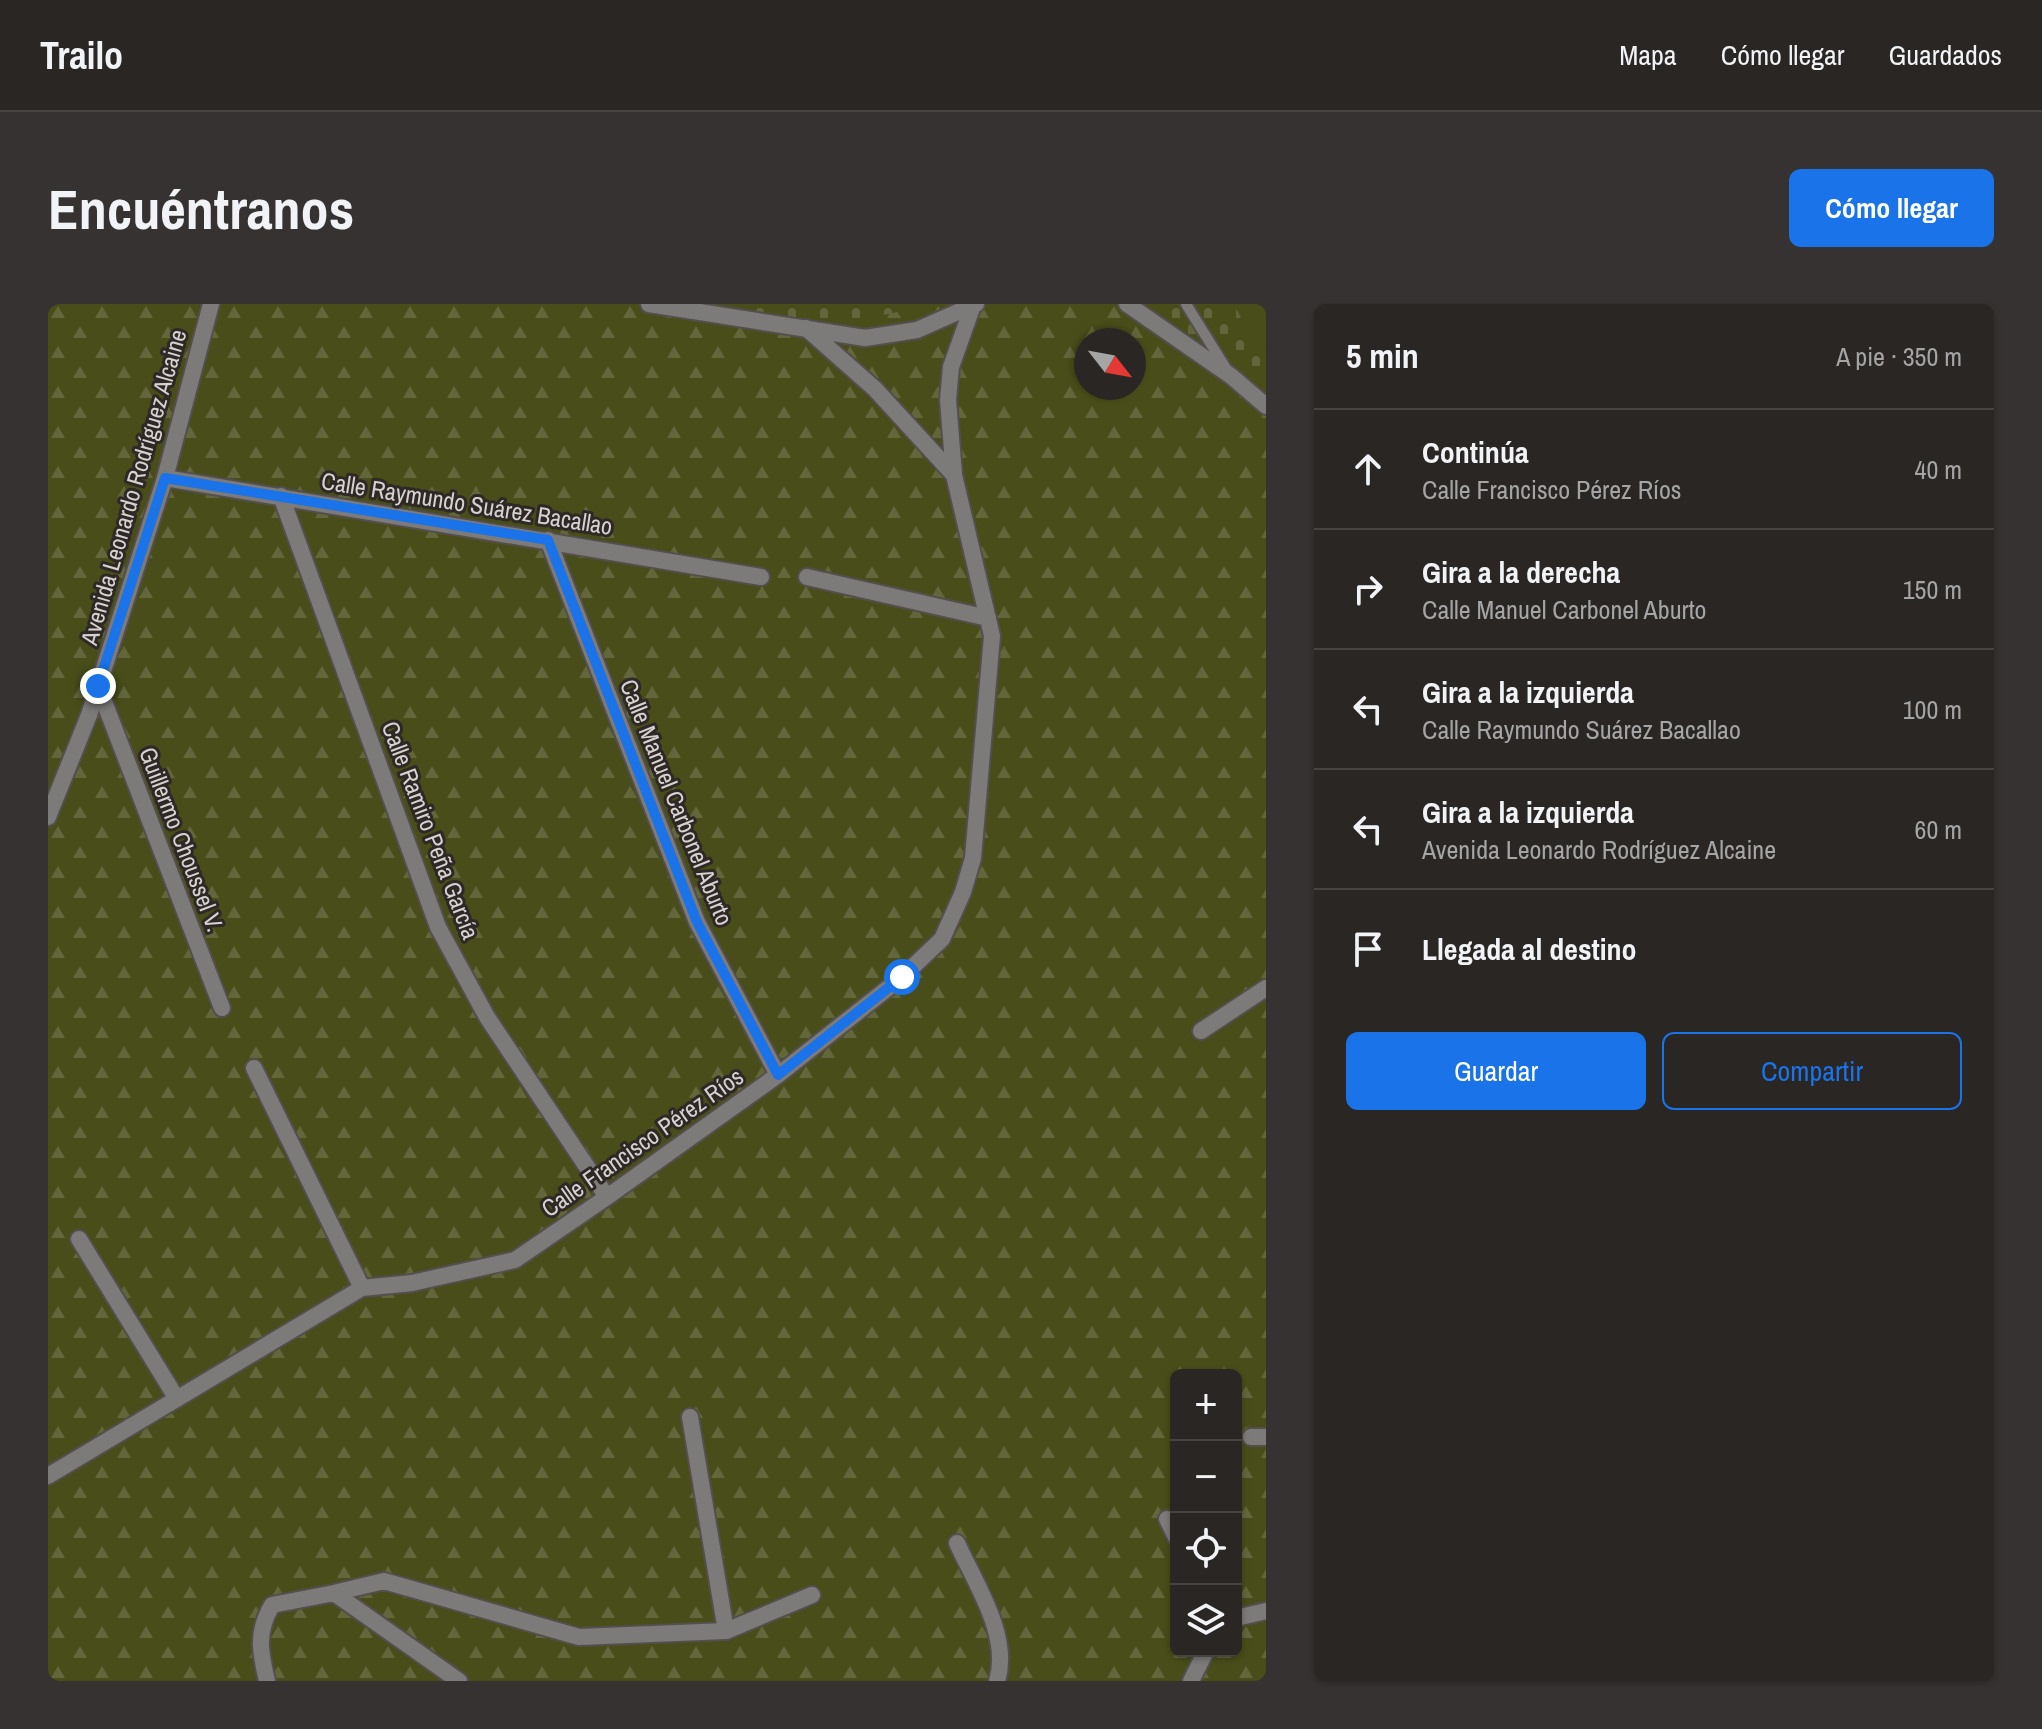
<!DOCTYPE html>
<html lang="es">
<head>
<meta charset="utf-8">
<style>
  :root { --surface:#2a2624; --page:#363231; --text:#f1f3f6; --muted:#a5a5a6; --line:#464341; --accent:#1a73e8 }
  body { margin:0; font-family:"Archivo Narrow",sans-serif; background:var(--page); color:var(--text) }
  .controls { position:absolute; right:24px; bottom:24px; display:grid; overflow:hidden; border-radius:12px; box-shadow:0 2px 6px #0004 }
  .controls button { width:72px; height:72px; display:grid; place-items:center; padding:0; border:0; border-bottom:2px solid var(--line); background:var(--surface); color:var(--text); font:40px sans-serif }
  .compass { position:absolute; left:1026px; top:24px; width:72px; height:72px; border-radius:50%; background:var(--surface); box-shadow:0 2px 6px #0004; rotate:121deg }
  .stop { position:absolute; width:24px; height:24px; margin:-18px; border:6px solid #1a73e8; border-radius:50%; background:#fff }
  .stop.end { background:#1a73e8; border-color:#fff; box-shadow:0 2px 8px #0008 }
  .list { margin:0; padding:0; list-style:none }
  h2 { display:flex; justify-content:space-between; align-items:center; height:104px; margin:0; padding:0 32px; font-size:34px }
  h2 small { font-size:26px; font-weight:400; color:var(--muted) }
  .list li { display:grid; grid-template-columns:52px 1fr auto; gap:24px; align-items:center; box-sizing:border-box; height:120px; padding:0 32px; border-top:2px solid var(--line) }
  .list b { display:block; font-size:30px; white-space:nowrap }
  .list p { margin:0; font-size:26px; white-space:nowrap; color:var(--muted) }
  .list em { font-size:26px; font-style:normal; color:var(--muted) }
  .actions { display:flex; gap:16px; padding:24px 32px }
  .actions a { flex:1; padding:18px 0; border:2px solid var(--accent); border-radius:12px; text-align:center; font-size:28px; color:var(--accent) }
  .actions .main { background:var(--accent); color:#fff }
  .icon { flex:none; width:44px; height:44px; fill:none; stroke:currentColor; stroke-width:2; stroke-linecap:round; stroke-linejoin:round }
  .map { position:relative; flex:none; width:1218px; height:1377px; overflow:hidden; border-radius:12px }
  header { display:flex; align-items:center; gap:48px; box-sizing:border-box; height:112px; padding:0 40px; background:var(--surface); border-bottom:2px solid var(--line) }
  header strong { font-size:38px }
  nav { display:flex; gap:44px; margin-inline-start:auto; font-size:28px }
  .intro { display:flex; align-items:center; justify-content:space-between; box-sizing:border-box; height:192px; padding:0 48px }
  h1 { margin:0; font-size:56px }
  .button { padding:20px 36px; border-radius:12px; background:var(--accent); color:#fff; font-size:28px; font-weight:700 }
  main { display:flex; gap:48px; padding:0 48px }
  aside { flex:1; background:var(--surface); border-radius:12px; box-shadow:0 2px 6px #0004 }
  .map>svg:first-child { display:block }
  .forest { fill:url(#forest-firs); fill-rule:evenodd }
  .cemetery { fill:url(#cemetery-stones) }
  .park { fill:#484d1a }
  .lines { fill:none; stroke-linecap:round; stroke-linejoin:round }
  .service-casing { stroke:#544f4d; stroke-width:14 }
  .minor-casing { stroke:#544f4d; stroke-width:20 }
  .tertiary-casing { stroke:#544f4d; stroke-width:20 }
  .service { stroke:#7d7b79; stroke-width:10 }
  .minor { stroke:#7d7b79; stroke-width:16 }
  .tertiary { stroke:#7d7b79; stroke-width:16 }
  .route { stroke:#1a73e8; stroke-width:10 }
  .labels { text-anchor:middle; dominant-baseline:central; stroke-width:6; stroke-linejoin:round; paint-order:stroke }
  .street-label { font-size:24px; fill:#d5d2d0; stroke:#2e2826 }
</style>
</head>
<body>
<header>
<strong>Trailo</strong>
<nav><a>Mapa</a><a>Cómo llegar</a><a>Guardados</a></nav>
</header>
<div class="intro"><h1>Encuéntranos</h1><a class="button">Cómo llegar</a></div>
<main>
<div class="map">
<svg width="1218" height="1377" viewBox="0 0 1218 1377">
  <defs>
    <pattern id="forest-firs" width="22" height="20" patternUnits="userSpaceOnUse" patternTransform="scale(2)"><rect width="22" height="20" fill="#484d1a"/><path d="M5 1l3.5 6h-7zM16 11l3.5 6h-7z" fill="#62663a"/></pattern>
    <pattern id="cemetery-stones" width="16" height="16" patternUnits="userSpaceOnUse" patternTransform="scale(2)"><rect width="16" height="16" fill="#484d1a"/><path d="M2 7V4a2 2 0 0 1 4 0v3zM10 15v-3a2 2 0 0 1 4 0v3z" fill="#62663a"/></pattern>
  </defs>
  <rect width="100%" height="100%" fill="#383230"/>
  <!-- forest -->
  <path class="forest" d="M 0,0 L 1218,0 L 1218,1377 L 0,1377 ZM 1038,36 L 1086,36 L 1086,84 L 1038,84 ZM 1128,1071 L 1188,1071 L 1188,1347 L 1128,1347 Z"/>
  <!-- cemetery -->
  <path class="cemetery" d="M 587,0 L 888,0 L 758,27 Z
    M 1072,0 L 1218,0 L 1218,95 Z"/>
  <!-- park -->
  <path class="park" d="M 1186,0 L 1218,0 L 1218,43 L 1199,26 Z"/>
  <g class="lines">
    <defs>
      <path id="service" d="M 1138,0 L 1179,66"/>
      <path id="minor" d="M 758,24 L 827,85 L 906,171
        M 117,174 L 713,273
        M 233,192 L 390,623 L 439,713 L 559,893
        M 500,236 L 649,618 L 730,771
        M 759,273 L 940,314
        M 50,382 L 174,704
        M 1153,727 L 1218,684
        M 206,764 L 314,984
        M 31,935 L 129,1095
        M 642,1113 L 678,1327
        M 1203,1133 L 1218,1133
        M 0,1172 L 314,984 L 364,979 L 467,956 L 559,893 L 730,771 L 854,673 L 894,635 L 915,588 L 925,554 L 944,332 L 906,171 L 900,96 L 903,63 L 925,1
        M 1119,1215 L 1128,1233
        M 909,1239 C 927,1279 963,1332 949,1377
        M 286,1289 L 336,1277 L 531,1333 L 678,1327 L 764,1291
        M 1188,1314 L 1218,1307
        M 219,1377 C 212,1347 208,1329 224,1301 L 286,1289 L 411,1377
        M 1143,1377 L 1158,1347"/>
      <path id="tertiary" d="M 601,0 L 817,34 L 869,26 L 928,0
        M 1079,0 L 1183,72 L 1218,102
        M 0,513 L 41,411 L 117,174 L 163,0"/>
    </defs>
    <!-- service casing -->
    <use href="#service" class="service-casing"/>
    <!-- minor casing -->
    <use href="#minor" class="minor-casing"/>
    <!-- tertiary casing -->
    <use href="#tertiary" class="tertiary-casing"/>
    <!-- service -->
    <use href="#service" class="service"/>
    <!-- minor -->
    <use href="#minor" class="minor"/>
    <!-- tertiary -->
    <use href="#tertiary" class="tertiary"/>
  </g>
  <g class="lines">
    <!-- route -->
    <path class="route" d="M 50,382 L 117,174 L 500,236 L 649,618 L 730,771 L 854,673"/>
  </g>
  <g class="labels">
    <!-- street labels -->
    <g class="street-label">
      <text transform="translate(85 183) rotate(-74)">Avenida Leonardo Rodríguez Alcaine</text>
      <text transform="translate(419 199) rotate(9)">Calle Raymundo Suárez Bacallao</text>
      <text transform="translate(629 498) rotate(68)">Calle Manuel Carbonel Aburto</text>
      <text transform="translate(383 526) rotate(69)">Calle Ramiro Peña García</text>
      <text transform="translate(134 535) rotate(69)">Guillermo Choussel V.</text>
      <text transform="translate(594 838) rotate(-35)">Calle Francisco Pérez Ríos</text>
    </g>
  </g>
</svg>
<div class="controls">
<button>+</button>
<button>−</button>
<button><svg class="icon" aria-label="locate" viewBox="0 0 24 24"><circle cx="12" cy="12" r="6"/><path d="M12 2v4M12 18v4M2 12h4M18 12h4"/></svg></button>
<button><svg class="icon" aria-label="layers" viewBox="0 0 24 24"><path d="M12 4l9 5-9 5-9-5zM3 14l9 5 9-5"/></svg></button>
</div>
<svg class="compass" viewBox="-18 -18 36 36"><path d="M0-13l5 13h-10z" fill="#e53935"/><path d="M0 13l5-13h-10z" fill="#a5a5a6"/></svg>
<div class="stop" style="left:854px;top:673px"></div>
<div class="stop end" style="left:50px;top:382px"></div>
</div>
<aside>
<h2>5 min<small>A pie · 350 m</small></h2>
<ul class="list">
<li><svg class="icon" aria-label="ahead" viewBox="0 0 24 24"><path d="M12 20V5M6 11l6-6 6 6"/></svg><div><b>Continúa</b><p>Calle Francisco Pérez Ríos</p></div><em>40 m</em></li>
<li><svg class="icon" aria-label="right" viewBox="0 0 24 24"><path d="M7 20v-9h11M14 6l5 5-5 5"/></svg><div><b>Gira a la derecha</b><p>Calle Manuel Carbonel Aburto</p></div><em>150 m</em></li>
<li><svg class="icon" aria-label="left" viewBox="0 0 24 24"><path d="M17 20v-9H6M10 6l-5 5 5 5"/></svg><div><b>Gira a la izquierda</b><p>Calle Raymundo Suárez Bacallao</p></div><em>100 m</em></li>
<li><svg class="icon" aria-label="left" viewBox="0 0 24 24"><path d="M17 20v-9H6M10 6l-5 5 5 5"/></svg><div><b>Gira a la izquierda</b><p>Avenida Leonardo Rodríguez Alcaine</p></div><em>60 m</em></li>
<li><svg class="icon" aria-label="arrive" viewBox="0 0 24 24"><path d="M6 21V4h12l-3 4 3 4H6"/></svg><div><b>Llegada al destino</b></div></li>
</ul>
<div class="actions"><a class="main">Guardar</a><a>Compartir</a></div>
</aside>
</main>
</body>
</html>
